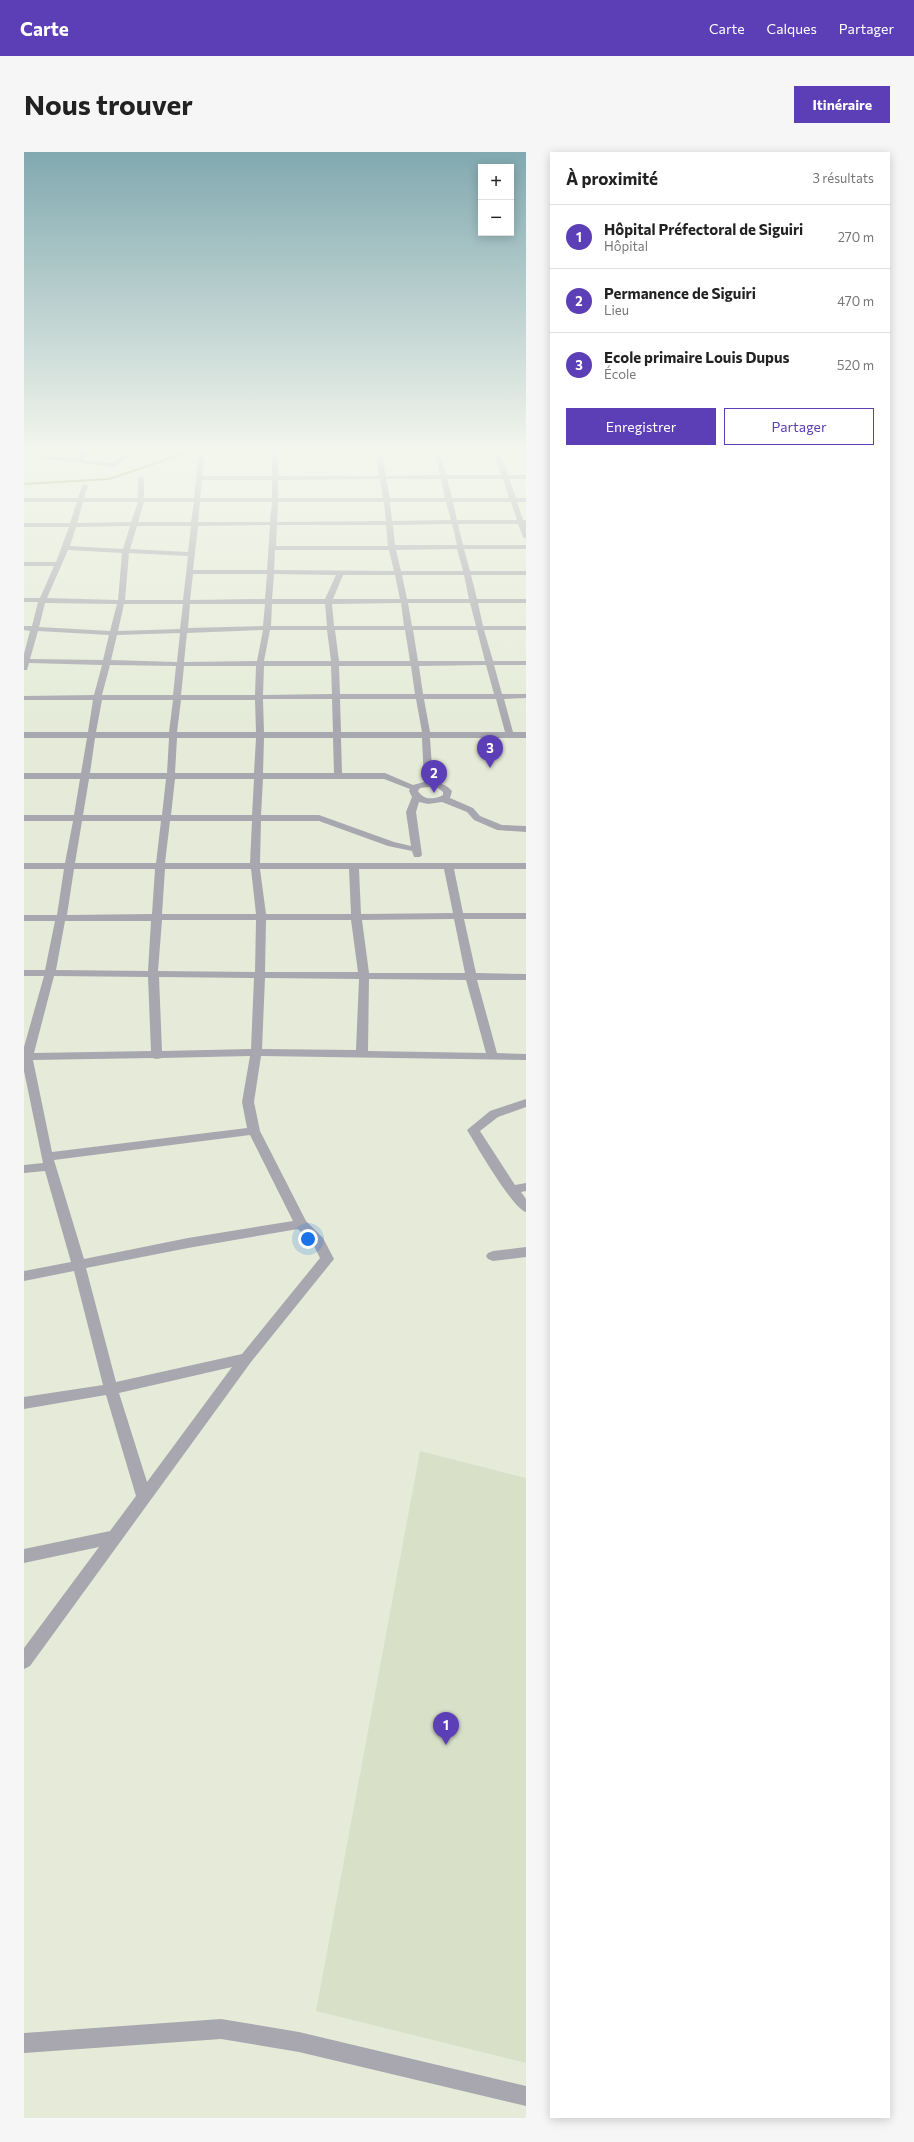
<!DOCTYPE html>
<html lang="fr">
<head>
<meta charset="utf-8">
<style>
  :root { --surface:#fff; --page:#f6f6f6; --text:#222; --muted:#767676; --line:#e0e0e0; --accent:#5c3eb6 }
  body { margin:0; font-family:Commissioner,sans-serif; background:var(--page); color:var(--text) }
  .controls { position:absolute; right:12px; top:12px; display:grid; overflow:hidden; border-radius:0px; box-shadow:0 2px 10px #0003 }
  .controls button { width:36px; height:36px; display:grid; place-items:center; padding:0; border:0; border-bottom:1px solid var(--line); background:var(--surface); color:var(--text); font:20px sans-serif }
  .you { position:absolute; left:284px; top:1087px; width:14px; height:14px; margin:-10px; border:3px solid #fff; border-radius:50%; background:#1a73e8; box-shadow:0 0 0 6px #1a73e833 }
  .badge { display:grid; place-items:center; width:26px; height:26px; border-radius:50%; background:var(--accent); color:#fff; font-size:13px; font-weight:700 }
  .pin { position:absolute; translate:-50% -33px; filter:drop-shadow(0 1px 2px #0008) }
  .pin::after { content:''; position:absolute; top:21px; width:14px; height:12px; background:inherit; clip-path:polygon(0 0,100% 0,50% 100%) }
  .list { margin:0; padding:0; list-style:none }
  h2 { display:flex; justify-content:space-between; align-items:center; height:52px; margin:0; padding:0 16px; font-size:17px }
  h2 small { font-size:13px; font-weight:400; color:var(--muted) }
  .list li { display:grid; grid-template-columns:26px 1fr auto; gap:12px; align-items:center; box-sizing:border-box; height:64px; padding:0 16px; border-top:1px solid var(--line) }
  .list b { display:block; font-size:15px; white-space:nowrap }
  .list p { margin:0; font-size:13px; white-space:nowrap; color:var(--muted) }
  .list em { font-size:13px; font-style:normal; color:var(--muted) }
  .actions { display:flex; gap:8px; padding:12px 16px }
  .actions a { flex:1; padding:9px 0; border:1px solid var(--accent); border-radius:0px; text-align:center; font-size:14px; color:var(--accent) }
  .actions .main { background:var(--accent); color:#fff }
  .map { position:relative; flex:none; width:502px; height:1966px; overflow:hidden; border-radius:0px }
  header { display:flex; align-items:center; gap:24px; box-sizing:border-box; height:56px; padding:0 20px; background:var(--accent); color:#fff }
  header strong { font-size:19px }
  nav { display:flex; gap:22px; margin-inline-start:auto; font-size:14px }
  .intro { display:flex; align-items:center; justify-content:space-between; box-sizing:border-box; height:96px; padding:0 24px }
  h1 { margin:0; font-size:28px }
  .button { padding:10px 18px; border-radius:0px; background:var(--accent); color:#fff; font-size:14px; font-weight:700 }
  main { display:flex; gap:24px; padding:0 24px }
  aside { flex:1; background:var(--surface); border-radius:0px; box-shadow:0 2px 10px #0003 }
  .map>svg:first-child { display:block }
  .built { fill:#d8e1c8 }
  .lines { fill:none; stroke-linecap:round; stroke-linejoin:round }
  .stream { stroke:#88995d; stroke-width:2 }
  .minor { fill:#a8a7af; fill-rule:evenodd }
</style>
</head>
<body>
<header>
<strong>Carte</strong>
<nav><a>Carte</a><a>Calques</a><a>Partager</a></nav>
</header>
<div class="intro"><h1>Nous trouver</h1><a class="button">Itinéraire</a></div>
<main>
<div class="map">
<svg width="502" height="1966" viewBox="0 0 502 1966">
  <rect width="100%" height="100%" fill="#e5ebd8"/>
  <!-- built -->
  <path class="built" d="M 396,1299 L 502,1326 L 502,1911 L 292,1859 Z"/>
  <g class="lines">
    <!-- stream -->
    <path class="stream" d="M 0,332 L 85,327 L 168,299"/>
    <!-- minor -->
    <path class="minor" d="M 62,299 L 69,299 L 58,308 L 90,311 L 103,299 L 109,299 L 91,315 L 1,304 L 4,302 L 51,307 Z
      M 175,299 L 181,299 L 178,324 L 248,324 L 248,299 L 254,299 L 254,324 L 355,324 L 351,299 L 357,299 L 362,324 L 416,323 L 410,299 L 416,299 L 422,323 L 477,323 L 469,299 L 475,299 L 484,323 L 502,323 L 502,327 L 485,327 L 492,346 L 502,346 L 502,350 L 493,350 L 499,368 L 502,368 L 502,387 L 499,385 L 494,372 L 434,372 L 439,393 L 502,393 L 502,397 L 440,397 L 446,419 L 502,419 L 502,423 L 447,423 L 453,447 L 502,447 L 502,451 L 454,451 L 459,474 L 502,474 L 502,478 L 460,478 L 469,509 L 502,509 L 502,513 L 470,513 L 478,542 L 502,542 L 502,546 L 480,547 L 489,580 L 502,580 L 502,586 L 406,586 L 409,630 C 417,631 423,633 428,639 L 426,646 L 449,656 L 456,664 L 478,673 L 502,674 L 502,680 L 473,678 L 450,668 L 443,660 L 418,650 L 404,652 L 395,650 L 392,660 L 398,703 L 396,705 L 390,705 L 388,699 L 364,694 L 295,669 L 237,669 L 236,711 L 502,711 L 502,717 L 430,717 L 439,761 L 502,761 L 502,767 L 440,767 L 452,821 L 502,822 L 502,828 L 453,828 L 473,901 L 502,902 L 502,908 L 237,904 L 230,950 L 236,979 L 282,1069 L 299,1086 L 310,1107 L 227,1210 L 6,1514 L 0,1517 L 0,1496 L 75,1395 L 0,1411 L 0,1397 L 86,1379 L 112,1344 L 82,1243 L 0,1257 L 0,1245 L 79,1233 L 50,1119 L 0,1129 L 0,1119 L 47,1110 L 21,1019 L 0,1021 L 0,1013 L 19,1011 L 0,919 L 0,895 L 20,824 L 0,824 L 0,818 L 21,818 L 31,769 L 0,769 L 0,763 L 33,763 L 40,717 L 0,717 L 0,711 L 41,711 L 49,669 L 0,669 L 0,663 L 50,663 L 56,627 L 0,627 L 0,621 L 57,621 L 63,586 L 0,586 L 0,580 L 64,580 L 69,548 L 0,548 L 0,544 L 70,543 L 78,513 L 5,511 L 3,518 L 0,518 L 0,502 L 6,479 L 0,478 L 0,474 L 8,474 L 14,450 L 0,450 L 0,446 L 16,446 L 30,414 L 0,414 L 0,410 L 32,410 L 45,375 L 0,375 L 0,371 L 46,371 L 53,350 L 0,350 L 0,346 L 54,346 L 58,334 L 61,332 L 64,334 L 60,346 L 114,346 L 114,326 L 117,324 L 120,326 L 120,346 L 170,346 ZM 356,327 L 359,346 L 254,346 L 254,328 ZM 362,327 L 417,327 L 421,346 L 366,346 ZM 423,327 L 479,327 L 485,346 L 428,346 ZM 178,328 L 248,328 L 248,346 L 176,346 ZM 59,350 L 114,350 L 107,370 L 53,371 ZM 120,350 L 170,350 L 167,370 L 114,370 ZM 176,350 L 248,350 L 246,370 L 174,370 ZM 254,350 L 360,350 L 362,369 L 253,370 ZM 366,350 L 422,350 L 427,368 L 368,369 ZM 429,350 L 487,350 L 493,368 L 433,368 ZM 428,372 L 433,393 L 371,393 L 369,373 ZM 246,373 L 243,418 L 169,418 L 174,374 ZM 253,373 L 362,373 L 364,394 L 252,394 ZM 106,374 L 99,397 L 46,394 L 52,375 ZM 113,374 L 167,374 L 164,400 L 106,397 ZM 433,397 L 439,419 L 377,419 L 372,398 ZM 44,398 L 98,401 L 94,448 L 23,446 ZM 251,398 L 365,398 L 370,419 L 250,418 ZM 105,401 L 164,404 L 159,448 L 101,448 ZM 169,422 L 243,422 L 241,447 L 166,448 ZM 250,422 L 312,423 L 301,447 L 248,447 ZM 319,423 L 371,423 L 376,447 L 309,447 ZM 378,423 L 440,423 L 445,447 L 383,447 ZM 21,451 L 93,452 L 86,479 L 15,475 ZM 377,451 L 380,474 L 310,474 L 308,452 ZM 384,451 L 446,451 L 452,474 L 388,474 ZM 100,452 L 159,452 L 156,477 L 94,479 ZM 166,452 L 241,452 L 239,474 L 164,476 ZM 248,452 L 301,452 L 303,474 L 247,474 ZM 239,478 L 233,509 L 160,510 L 163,481 ZM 246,478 L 303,478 L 307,509 L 240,509 ZM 311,478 L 381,478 L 386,509 L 315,509 ZM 389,478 L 453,478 L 461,509 L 394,509 ZM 14,479 L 85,483 L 79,508 L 6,507 ZM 156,481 L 153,510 L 87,508 L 93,483 ZM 86,513 L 152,514 L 149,543 L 78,543 ZM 462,513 L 470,542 L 399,542 L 395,514 ZM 160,514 L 232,514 L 231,543 L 157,543 ZM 240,514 L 307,514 L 308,542 L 239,543 ZM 315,514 L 387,514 L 391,542 L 316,542 ZM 239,547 L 308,547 L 309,580 L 240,580 ZM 316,547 L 392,547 L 398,580 L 317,580 ZM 400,547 L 472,547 L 481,580 L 406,580 ZM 78,548 L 149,548 L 145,580 L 72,580 ZM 157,548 L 231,548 L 232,580 L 153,580 ZM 71,586 L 145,586 L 143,621 L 66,621 ZM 153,586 L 232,586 L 230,621 L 151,621 ZM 240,586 L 309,586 L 310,621 L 239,621 ZM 317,586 L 398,586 L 400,630 L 389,633 L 361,621 L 318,621 ZM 65,627 L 142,627 L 138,663 L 59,663 ZM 151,627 L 230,627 L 228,663 L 147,663 ZM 239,627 L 360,627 L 386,637 L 385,639 L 388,645 L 382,660 L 387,694 L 370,690 L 295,663 L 237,663 ZM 405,635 L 414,636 L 419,640 L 419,643 C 410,648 399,648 394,639 L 396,636 ZM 58,669 L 137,669 L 132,711 L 51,711 ZM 146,669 L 228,669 L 226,711 L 141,711 ZM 50,717 L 131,717 L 128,762 L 43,763 ZM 141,717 L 227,717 L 232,762 L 138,762 ZM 236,717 L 325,717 L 327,762 L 242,762 ZM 335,717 L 420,717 L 429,761 L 337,762 ZM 430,767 L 441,821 L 345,821 L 338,768 ZM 138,768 L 232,768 L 231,820 L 134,819 ZM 242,768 L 327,768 L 334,820 L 241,820 ZM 41,769 L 127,769 L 124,819 L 32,818 ZM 30,824 L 124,825 L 127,899 L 10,901 ZM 135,825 L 230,826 L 227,897 L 138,899 ZM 241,826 L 335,827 L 332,898 L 238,897 ZM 345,827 L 442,828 L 462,901 L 344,899 ZM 226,904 L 218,950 L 223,976 L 28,1000 L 9,908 L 128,906 L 133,907 L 138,906 ZM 226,983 L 269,1069 L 164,1086 L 60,1107 L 30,1008 ZM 274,1077 L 289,1092 L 296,1106 L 218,1202 L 92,1230 L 62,1116 L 164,1096 ZM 208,1215 L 123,1330 L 95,1241 Z
      M 502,947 L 502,955 L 474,965 L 456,979 L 491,1033 L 502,1031 L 502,1039 L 497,1040 L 502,1047 L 502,1060 C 489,1057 452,993 443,978 L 466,959 Z
      M 502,1095 L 502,1105 L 469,1109 L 464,1107 L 462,1104 L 464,1101 L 469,1099 Z
      M 197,1867 L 275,1880 L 502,1934 L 502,1954 L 275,1900 L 197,1887 L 0,1901 L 0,1881 Z"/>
  </g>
  <!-- sky -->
  <linearGradient id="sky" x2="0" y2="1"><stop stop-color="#81a9b0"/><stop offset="0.52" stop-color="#f3f6ed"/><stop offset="1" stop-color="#f3f6ed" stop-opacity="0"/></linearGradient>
  <rect width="502" height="574" fill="url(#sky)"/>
</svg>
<div class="controls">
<button>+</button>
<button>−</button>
</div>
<div class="you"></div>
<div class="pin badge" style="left:422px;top:1593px">1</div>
<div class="pin badge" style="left:410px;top:641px">2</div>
<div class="pin badge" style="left:466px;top:616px">3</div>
</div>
<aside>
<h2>À proximité<small>3 résultats</small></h2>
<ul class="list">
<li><span class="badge">1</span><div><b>Hôpital Préfectoral de Siguiri</b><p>Hôpital</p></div><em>270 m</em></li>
<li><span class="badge">2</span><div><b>Permanence de Siguiri</b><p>Lieu</p></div><em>470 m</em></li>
<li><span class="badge">3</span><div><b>Ecole primaire Louis Dupus</b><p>École</p></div><em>520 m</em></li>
</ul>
<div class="actions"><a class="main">Enregistrer</a><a>Partager</a></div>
</aside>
</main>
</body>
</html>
